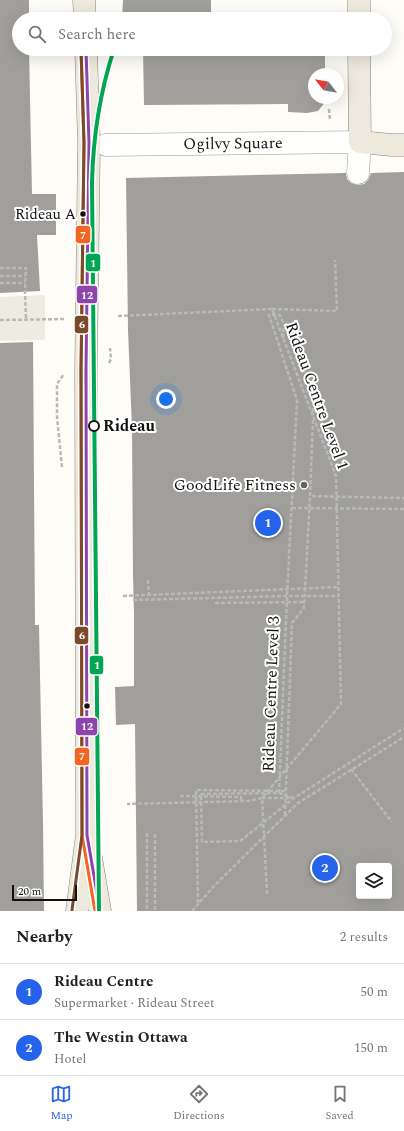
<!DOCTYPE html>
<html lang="en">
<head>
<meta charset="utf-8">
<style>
  :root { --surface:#fff; --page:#f6f6f6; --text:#202124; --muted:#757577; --line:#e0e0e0; --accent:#2563eb }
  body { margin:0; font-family:Spectral,serif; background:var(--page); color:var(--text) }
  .controls { position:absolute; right:12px; bottom:12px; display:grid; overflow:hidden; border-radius:4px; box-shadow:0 4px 16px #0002 }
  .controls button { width:36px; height:36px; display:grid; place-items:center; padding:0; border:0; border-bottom:1px solid var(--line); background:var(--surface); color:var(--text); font:20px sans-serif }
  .compass { position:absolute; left:308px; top:68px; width:36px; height:36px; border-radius:50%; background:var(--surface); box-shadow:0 4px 16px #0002; rotate:301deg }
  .scale { position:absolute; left:12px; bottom:10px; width:65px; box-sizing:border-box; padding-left:4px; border:2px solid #111; border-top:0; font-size:11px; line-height:14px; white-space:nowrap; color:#111; -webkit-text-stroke:3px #fff; paint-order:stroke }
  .you { position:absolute; left:166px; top:399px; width:14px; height:14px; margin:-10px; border:3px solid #fff; border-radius:50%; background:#1a73e8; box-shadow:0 0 0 6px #1a73e833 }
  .badge { display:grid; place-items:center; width:26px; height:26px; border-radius:50%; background:var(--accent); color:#fff; font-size:13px; font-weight:700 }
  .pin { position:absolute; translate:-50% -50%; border:2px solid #fff; box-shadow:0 1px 4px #0006 }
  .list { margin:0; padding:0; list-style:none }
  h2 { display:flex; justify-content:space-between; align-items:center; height:52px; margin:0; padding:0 16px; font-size:17px }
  h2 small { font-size:13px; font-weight:400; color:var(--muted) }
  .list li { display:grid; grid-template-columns:26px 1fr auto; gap:12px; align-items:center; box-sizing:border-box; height:56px; padding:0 16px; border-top:1px solid var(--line) }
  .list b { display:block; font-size:15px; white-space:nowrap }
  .list p { margin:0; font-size:13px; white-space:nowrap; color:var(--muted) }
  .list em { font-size:13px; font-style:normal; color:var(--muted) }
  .icon { flex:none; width:22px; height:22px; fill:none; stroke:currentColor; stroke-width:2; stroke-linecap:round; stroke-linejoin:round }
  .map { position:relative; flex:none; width:404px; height:911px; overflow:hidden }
  .search { position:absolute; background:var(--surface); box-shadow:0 4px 16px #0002; left:12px; right:12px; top:12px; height:44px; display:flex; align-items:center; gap:10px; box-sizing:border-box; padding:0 14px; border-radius:22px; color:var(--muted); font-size:15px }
  .sheet { height:164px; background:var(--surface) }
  nav { display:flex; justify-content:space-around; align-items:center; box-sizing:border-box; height:56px; border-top:1px solid var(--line); background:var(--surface); font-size:11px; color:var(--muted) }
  nav a { display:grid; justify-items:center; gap:2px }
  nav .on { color:var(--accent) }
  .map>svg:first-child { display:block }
  .plaza { fill:#edebe2 }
  .building { fill:#a19f9c; fill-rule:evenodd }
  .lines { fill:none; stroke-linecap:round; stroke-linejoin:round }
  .minor-casing { stroke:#979795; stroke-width:23 }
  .major-casing { stroke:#858482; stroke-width:23 }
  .path { stroke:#b9b9b8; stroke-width:2.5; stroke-dasharray:4 2; stroke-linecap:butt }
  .minor { stroke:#fffffe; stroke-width:22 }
  .major { stroke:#ede9dc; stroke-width:22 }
  .bus-1-casing { stroke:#fff; stroke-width:6 }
  .bus-2-casing { stroke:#fff; stroke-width:6 }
  .bus-3-casing { stroke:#fff; stroke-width:6 }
  .bus-1 { stroke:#8e44ad; stroke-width:3 }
  .bus-2 { stroke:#f26522; stroke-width:3 }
  .bus-3 { stroke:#7a4b2a; stroke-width:3 }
  .rail-1-casing { stroke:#fff; stroke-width:7 }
  .rail-1 { stroke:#00a651; stroke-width:4 }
  .bus-dot { fill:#111; stroke:#fff; stroke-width:1.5 }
  .stop-dot { fill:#fff; stroke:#111; stroke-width:2 }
  .poi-dot { fill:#646362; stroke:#fff; stroke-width:1.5 }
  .labels { text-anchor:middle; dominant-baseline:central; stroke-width:4; stroke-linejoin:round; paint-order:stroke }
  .bus-label { font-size:15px; fill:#111; stroke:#fff; text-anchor:end }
  .street-label { font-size:16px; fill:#111; stroke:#fff }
  .stop-label { font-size:16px; font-weight:bold; fill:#111; stroke:#fff; text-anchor:start }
  .poi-label { font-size:16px; fill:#111; stroke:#fff; text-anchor:end }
  .line-badge { stroke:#fff; stroke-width:1.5 }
  .badge-label { font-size:11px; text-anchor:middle; font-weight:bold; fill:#fff }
</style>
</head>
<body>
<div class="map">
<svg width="404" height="911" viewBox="0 0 404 911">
  <rect width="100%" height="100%" fill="#fdfcf7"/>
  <!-- plaza -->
  <path class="plaza" d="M 45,295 L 45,340 L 0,341 L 0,297 Z"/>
  <!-- building -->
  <path class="building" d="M 0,0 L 29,0 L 29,19 L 19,19 L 19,49 L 29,49 L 32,194 L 56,194 L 56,235 L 37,235 L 40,291 L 0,293 Z
    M 123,0 L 211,0 L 211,17 L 226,17 L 226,19 L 122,19 Z
    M 143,49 L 325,49 L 325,74 L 314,74 L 314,98 L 326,98 L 326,101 L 318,111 L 307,113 L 288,112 L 288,104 L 144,105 Z
    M 404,172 L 404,911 L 137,911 L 135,724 L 116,725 L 115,687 L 134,686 L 134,614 L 133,575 L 132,428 L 128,330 L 126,178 L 346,173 L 347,179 L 351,183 L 358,185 L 364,184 L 368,180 L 371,173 ZM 359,866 L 389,866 L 389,896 L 359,896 Z
    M 33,342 L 35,625 L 39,625 L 43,824 L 44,911 L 0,911 L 0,343 Z"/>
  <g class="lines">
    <defs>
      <g id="minor">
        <path id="s1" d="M 106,145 L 360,142 L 358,173"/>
      </g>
      <path id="major" d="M 84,0 L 85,19
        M 359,0 L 359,19
        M 359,49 L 360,142 L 392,145 L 404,145
        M 91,858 L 100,911
        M 77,911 L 87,835 L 86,369 L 89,143 L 86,49"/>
    </defs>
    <!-- minor casing -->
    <use href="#minor" class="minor-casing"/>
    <!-- major casing -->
    <use href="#major" class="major-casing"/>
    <!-- path -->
    <path class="path" d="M 329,109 L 330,121
      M 0,268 L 26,268 L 25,292 L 26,319
      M 0,276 L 25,276
      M 0,283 L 25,283
      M 272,309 L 337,311 L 335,260
      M 118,316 L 272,309 L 336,476 L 341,704 L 262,798 L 248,801 L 127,804
      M 0,320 L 66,319
      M 283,338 L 284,325
      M 109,363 L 111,359 L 110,348
      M 313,420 L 310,496 L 404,498
      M 62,467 L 57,417 L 57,384 L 64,374
      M 292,508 L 404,509
      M 148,580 L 149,595
      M 123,596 L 338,587
      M 133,600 L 287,596 L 339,596
      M 215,603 L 305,602
      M 351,769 L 392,822
      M 279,793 L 287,596 L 297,400 L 269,315 L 280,315 L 314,394 L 313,415
      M 180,796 L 241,797 L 241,801
      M 294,798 L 279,793 L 201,794 L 202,842 L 240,841 L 294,798 L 404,728
      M 285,815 L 292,623 L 304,608 L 310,496
      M 147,833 L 147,911
      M 155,834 L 155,911
      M 267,894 L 262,798 L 291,798
      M 198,903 L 196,790 L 286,791
      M 192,911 L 215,885 L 298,803 L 404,737"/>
    <!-- minor -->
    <use href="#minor" class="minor"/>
    <!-- major -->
    <use href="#major" class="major"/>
    <defs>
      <path id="bus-1" d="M 86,49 L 89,143 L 86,369 L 87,835 L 100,911"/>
      <path id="bus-2" d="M 81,49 L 84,143 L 81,369 L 82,835 L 95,911"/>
      <path id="bus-3" d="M 72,910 L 82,835 L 81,369 L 84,143 L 81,49"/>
    </defs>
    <!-- bus-1 casing -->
    <use href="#bus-1" class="bus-1-casing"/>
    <!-- bus-2 casing -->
    <use href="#bus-2" class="bus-2-casing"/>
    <!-- bus-3 casing -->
    <use href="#bus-3" class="bus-3-casing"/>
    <!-- bus-1 -->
    <use href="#bus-1" class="bus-1"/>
    <!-- bus-2 -->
    <use href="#bus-2" class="bus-2"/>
    <!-- bus-3 -->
    <use href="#bus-3" class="bus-3"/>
    <defs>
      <path id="rail-1" d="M 99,911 L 92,183 C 93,138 100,92 114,49"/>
    </defs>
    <!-- rail-1 casing -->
    <use href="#rail-1" class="rail-1-casing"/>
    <!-- rail-1 -->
    <use href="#rail-1" class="rail-1"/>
  </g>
  <!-- markers -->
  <g class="bus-dot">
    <circle cx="83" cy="214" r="3.5"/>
    <circle cx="87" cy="706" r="3.5"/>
  </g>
  <circle class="stop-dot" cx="94" cy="426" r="5"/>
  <circle class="poi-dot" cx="304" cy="485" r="4"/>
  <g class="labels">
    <!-- bus labels -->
    <g class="bus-label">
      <text x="76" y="214">Rideau A</text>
    </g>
    <!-- street labels -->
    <g class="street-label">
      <text stroke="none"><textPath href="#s1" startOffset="127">Ogilvy Square</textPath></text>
      <text transform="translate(317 396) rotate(70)">Rideau Centre Level 1</text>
      <text transform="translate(271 694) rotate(-88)">Rideau Centre Level 3</text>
    </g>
    <!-- stop labels -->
    <g class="stop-label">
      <text x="103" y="426">Rideau</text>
    </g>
    <!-- poi labels -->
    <g class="poi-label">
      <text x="296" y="485">GoodLife Fitness</text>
    </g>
  </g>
  <g class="line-badge">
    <rect x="75" y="225" width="16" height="19" rx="4" fill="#f26522"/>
    <rect x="85" y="253" width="16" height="19" rx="4" fill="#00a651"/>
    <rect x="76" y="285" width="22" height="19" rx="4" fill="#8e44ad"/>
    <rect x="74" y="315" width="15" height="19" rx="4" fill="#7a4b2a"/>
    <rect x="74" y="626" width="15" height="19" rx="4" fill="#7a4b2a"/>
    <rect x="89" y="655" width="15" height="20" rx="4" fill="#00a651"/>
    <rect x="75" y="717" width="23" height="19" rx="4" fill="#8e44ad"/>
    <rect x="74" y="747" width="16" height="19" rx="4" fill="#f26522"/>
  </g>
  <g class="badge-label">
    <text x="83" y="239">7</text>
    <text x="93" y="267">1</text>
    <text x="87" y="299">12</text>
    <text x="82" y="328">6</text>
    <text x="82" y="639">6</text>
    <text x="97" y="669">1</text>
    <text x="87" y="730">12</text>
    <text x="82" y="760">7</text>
  </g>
</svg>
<div class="controls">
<button><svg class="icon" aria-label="layers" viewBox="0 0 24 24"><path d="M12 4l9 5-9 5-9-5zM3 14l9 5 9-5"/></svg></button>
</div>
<svg class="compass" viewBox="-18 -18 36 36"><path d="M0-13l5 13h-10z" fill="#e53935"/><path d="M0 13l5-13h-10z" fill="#757577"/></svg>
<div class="scale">20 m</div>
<div class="you"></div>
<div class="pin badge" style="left:268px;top:523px">1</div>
<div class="pin badge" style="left:325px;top:868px">2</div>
<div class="search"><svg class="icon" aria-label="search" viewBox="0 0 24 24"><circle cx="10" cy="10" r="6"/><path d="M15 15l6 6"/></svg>Search here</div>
</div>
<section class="sheet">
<h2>Nearby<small>2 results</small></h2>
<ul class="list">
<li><span class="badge">1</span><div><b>Rideau Centre</b><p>Supermarket · Rideau Street</p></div><em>50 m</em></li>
<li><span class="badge">2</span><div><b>The Westin Ottawa</b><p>Hotel</p></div><em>150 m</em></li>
</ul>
</section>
<nav>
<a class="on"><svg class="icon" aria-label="map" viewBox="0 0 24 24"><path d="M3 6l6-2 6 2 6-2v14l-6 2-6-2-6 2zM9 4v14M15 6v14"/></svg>Map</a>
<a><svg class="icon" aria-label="directions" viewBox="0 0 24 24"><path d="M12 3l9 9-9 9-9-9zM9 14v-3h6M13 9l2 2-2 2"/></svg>Directions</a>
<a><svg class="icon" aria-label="saved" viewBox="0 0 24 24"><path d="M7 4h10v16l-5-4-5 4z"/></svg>Saved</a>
</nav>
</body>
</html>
